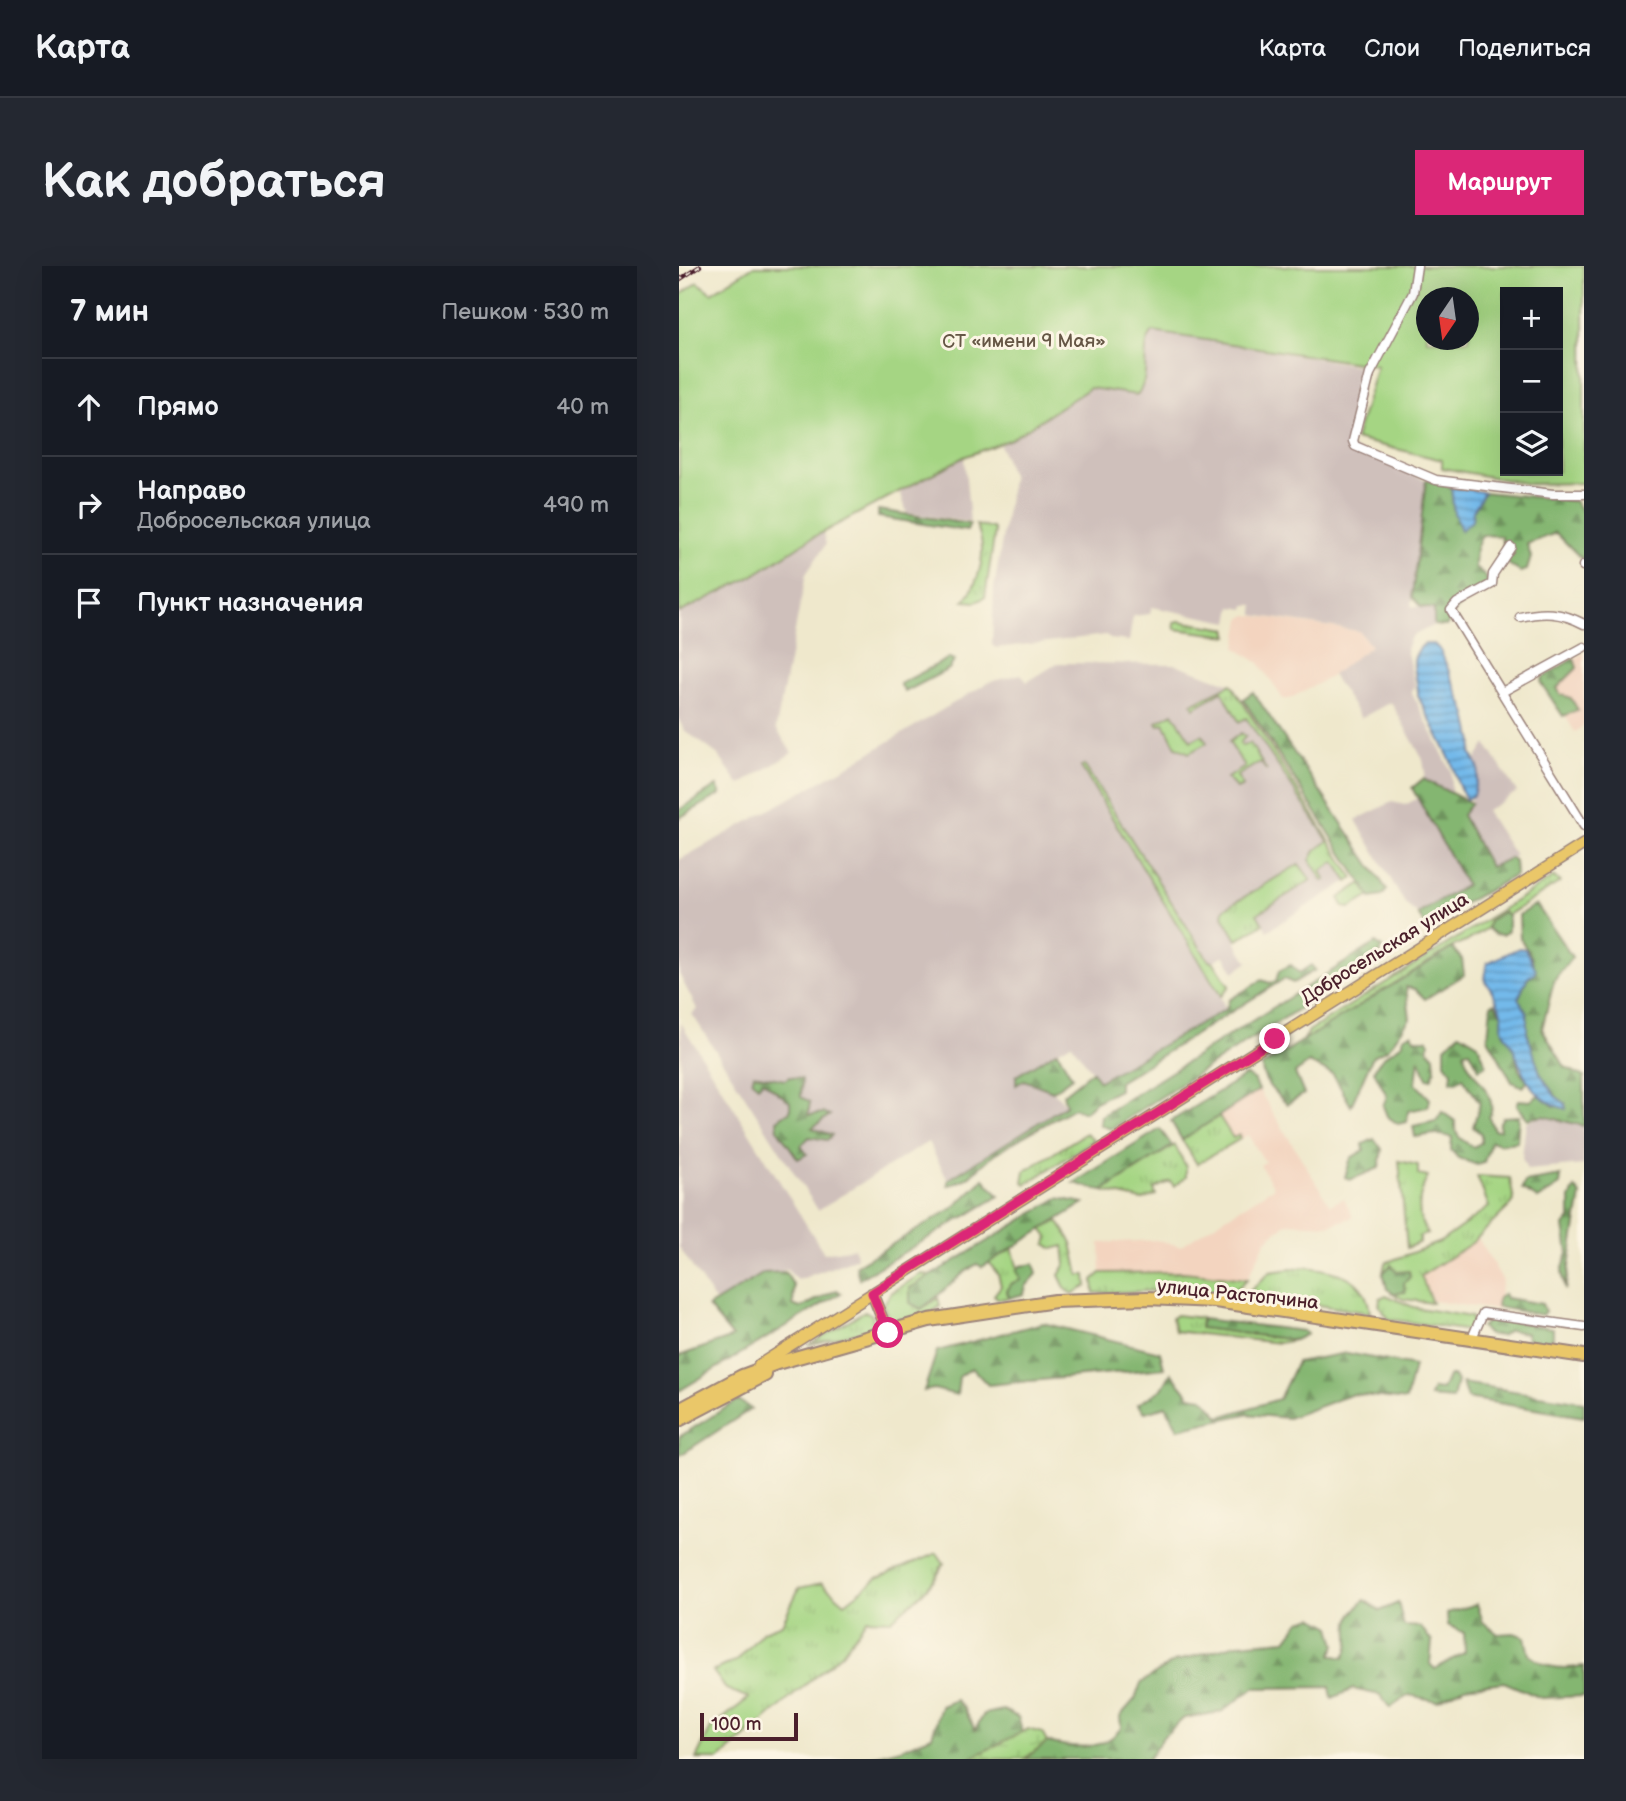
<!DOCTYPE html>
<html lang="ru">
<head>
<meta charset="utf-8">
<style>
  :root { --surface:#171b24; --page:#242831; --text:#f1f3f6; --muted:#9ea1a6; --line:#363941; --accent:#db2777 }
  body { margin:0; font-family:"Balsamiq Sans",sans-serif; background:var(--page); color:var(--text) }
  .controls { position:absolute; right:21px; top:21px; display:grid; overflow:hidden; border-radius:0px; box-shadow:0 7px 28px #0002 }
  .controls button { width:63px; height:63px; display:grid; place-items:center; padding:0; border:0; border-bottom:2px solid var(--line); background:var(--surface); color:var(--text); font:35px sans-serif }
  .compass { position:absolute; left:737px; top:21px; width:63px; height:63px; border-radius:50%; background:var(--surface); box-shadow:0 7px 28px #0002; rotate:193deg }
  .scale { position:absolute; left:21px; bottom:18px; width:98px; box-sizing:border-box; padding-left:7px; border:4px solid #4a1f2b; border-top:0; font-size:19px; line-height:24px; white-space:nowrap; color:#4a1f2b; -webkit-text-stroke:5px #fcf5e5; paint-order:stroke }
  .stop { position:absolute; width:21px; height:21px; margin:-16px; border:5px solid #db2777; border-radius:50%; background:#fff }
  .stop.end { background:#db2777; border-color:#fff; box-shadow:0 2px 7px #0008 }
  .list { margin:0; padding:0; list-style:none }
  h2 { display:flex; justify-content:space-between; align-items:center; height:91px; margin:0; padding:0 28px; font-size:30px }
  h2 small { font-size:23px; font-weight:400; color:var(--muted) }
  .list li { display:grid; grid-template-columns:46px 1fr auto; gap:21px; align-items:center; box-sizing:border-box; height:98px; padding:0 28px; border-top:2px solid var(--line) }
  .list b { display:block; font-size:26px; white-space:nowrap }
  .list p { margin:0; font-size:23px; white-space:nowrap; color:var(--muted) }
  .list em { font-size:23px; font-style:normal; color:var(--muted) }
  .icon { flex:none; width:38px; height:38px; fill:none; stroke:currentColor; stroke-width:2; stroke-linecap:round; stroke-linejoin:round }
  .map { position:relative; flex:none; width:905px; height:1493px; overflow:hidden; border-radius:0px }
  header { display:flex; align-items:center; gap:42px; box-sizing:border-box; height:98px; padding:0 35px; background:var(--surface); border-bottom:2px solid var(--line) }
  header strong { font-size:33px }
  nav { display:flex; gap:38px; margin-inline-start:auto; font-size:24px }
  .intro { display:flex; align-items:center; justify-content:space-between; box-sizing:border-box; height:168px; padding:0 42px }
  h1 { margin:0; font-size:49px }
  .button { padding:18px 32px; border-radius:0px; background:var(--accent); color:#fff; font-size:24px; font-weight:700 }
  main { display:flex; gap:42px; padding:0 42px }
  aside { flex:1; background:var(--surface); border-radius:0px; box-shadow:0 7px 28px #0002 }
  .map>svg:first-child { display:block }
  .built { fill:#f3d4bf }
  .industrial { fill:#cfc0bb }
  .grass { fill:url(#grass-tufts); stroke:#787a57; stroke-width:2 }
  .forest { fill:url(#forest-firs); stroke:#676a4e; stroke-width:2 }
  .wetland { fill:url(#wetland-marsh); stroke:#787a57; stroke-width:2 }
  .garden { fill:#a5d583; stroke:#787a57; stroke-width:2; fill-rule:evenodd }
  .water { fill:url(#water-rules); stroke:#5e6c8a; stroke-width:2 }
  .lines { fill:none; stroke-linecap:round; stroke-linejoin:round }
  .minor-casing { stroke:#9c847c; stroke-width:11 }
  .major-casing { stroke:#9c847c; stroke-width:13 }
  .highway-casing { stroke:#9c847c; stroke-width:16 }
  .minor { stroke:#fff; stroke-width:8 }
  .major { stroke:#eac769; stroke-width:10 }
  .highway { stroke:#eac769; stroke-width:12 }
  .rail-casing { stroke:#4a1f2b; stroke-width:4.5 }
  .rail { stroke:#fcf5e5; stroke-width:2; stroke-dasharray:5; stroke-linecap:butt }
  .route { stroke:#db2777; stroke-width:9 }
  .labels { text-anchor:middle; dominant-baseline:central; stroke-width:6; stroke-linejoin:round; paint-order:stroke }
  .park-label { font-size:19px; fill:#655645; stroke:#fcf5e5 }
  .street-label { font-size:19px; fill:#4a1f2b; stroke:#fcf5e5 }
</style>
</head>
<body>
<header>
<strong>Карта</strong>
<nav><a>Карта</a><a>Слои</a><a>Поделиться</a></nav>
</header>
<div class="intro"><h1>Как добраться</h1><a class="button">Маршрут</a></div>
<main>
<aside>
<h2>7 мин<small>Пешком · 530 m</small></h2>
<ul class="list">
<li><svg class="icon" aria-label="ahead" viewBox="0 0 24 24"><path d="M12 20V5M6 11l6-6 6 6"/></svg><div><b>Прямо</b></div><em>40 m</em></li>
<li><svg class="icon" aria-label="right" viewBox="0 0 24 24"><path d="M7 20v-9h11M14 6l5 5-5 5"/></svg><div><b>Направо</b><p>Добросельская улица</p></div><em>490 m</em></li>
<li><svg class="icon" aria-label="arrive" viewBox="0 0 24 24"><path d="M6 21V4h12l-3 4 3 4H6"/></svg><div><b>Пункт назначения</b></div></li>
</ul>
</aside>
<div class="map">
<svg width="905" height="1493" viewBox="0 0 905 1493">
  <defs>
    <pattern id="grass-tufts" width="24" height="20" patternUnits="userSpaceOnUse" patternTransform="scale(1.75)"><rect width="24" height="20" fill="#a5d583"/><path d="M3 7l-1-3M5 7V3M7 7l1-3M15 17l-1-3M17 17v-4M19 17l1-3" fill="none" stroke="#90b671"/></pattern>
    <pattern id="forest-firs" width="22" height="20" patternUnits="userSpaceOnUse" patternTransform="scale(1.75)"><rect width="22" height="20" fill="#84b671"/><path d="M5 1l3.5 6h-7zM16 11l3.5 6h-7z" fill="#6e935d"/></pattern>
    <pattern id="wetland-marsh" width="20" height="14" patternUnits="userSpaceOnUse" patternTransform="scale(1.75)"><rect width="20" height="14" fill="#a5d583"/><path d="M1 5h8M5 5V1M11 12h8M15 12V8" fill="none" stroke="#90b671"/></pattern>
    <pattern id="water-rules" width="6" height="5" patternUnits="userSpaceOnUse" patternTransform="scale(1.75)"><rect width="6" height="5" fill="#73b9ea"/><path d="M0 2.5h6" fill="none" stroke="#6096be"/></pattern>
  </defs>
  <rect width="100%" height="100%" fill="#fcf5e5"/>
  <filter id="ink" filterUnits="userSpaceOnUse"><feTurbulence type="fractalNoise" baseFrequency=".0143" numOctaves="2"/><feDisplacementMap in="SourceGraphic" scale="14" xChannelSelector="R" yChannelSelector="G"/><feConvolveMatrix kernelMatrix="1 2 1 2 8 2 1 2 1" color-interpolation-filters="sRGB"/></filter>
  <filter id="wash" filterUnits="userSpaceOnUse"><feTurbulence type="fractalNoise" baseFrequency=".00686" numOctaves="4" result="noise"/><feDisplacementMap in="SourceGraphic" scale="28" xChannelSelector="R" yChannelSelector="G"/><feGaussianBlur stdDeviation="1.57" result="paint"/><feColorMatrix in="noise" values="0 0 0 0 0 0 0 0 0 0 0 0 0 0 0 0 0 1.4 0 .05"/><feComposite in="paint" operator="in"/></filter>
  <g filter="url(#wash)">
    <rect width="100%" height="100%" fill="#efe8cc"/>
    <!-- built -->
    <path class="built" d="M 569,349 L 680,365 L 692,380 L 651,411 L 610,433 L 604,433 L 580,397 L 557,382 L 562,353 Z
      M 905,387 L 905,460 L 896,466 L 863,412 Z
      M 580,824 L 651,939 L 665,932 L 674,951 L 651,959 L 609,957 L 588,973 L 568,1013 L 505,1006 L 422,1007 L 421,977 L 477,974 L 501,980 L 595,921 L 581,899 L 586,896 L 569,869 L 561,873 L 559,870 L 555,872 L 540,850 Z
      M 799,972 L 823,1013 L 818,1044 L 754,1035 L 742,1010 Z"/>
    <!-- industrial -->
    <path class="industrial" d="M 474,66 L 688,101 L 670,180 L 747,214 L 732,340 L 755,343 L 755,359 L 732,371 L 727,383 L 736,419 L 732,425 L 772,505 L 772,527 L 744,513 L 746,507 L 744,494 L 712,436 L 682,452 L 653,409 L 692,380 L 680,365 L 575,349 L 575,339 L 567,339 L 566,343 L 553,341 L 550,356 L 473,341 L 471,348 L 454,350 L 450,375 L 431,373 L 427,369 L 317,382 L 313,379 L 315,323 L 333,212 L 321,179 L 411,122 L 466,119 L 468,73 Z
      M 285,191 L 291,256 L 228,247 L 221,225 Z
      M 144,267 L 147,278 L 127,308 L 97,462 L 113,487 L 61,519 L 38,488 L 5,464 L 0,454 L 0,347 L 72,311 L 131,273 Z
      M 379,397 L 496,398 L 552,418 L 674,612 L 588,665 L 584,658 L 556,675 L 569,696 L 555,706 L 545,689 L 526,700 L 547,743 L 420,815 L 392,777 L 337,810 L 374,825 L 387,839 L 269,914 L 249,876 L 139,944 L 13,748 L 18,743 L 0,708 L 0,594 L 162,504 L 310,416 L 342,408 L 348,416 Z
      M 807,478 L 838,526 L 807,545 L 836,590 L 812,601 L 783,549 L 794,530 L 800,503 L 796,495 Z
      M 741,531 L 787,619 L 739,648 L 727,639 L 677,554 L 713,536 L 726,539 Z
      M 2,757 L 145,987 L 175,982 L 178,992 L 119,1014 L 107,1003 L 36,1035 L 0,981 Z
      M 864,850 L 905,860 L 905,899 L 848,904 L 843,892 L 847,856 Z"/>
    <!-- grass -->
    <path class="grass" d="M 297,259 L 314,262 L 316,265 L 306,331 L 297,336 L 285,335 C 302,315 309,282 297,259 Z
      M 500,355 L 548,363 L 550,370 L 496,363 L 495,356 Z
      M 552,418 L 674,612 L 669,616 L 656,596 L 642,605 L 647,614 L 644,615 L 631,594 L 636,585 L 649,575 L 567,452 L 560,456 L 543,425 L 515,442 L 513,438 Z
      M 494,447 L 512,475 L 523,469 L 528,477 L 510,487 L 497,481 L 485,457 L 480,459 L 478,456 Z
      M 562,467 L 567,470 L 561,477 L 563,480 L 571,477 L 588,505 L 581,496 L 558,510 L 564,520 L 558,523 L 548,512 L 566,501 L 550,476 Z
      M 405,499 L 530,695 L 534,695 L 550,720 L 542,730 L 402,501 Z
      M 620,598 L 632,614 L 578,648 L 584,658 L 558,674 L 544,650 L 545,643 Z
      M 875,611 L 881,616 L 829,649 L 824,646 L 810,655 L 808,662 L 787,676 L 777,679 L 624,775 L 630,765 Z
      M 683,617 L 691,630 L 671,642 L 665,641 L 660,632 Z
      M 540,850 L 554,872 L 560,869 L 561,873 L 518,898 L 503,874 Z
      M 407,867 L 415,874 L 347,918 L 344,916 L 346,905 Z
      M 496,879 L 507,901 L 507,911 L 495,920 L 491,915 L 475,923 L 477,929 L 463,934 L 424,925 Z
      M 720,895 L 739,899 L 739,909 L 749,911 C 739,927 736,952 749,968 L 741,970 L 741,976 L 728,982 Z
      M 798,910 L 831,912 L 835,936 L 793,977 L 742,1010 L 753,1037 L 724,1033 L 714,1027 L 726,1025 L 712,999 L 704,1007 L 706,997 L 761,976 L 810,941 Z
      M 379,955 L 393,977 L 400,1009 L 407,1009 L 408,1020 L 393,1028 L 387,1024 L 380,1009 L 387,998 L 385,980 L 374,983 L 367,978 L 369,971 L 363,963 Z
      M 333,981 L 342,1015 L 328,1025 L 330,1032 L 320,1033 L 315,1029 L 322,1020 L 319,1008 L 309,996 Z
      M 627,1001 C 659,1005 687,1010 691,1047 L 568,1028 L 591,1006 Z
      M 505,1006 L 568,1013 L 553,1028 L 495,1024 L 415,1027 L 414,1014 L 422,1007 Z
      M 242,1008 L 252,1009 L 231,1022 L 242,1043 L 259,1032 L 261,1040 C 251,1050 223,1057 210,1053 L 204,1039 L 212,1027 Z
      M 707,1029 L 734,1041 L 792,1051 L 793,1061 L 790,1065 L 710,1053 L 700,1040 L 701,1032 Z
      M 186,1045 L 193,1049 L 195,1062 L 129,1079 Z
      M 497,1049 L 522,1052 L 521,1062 L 616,1074 L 600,1077 L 496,1065 L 493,1052 Z
      M 258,1287 L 265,1297 C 253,1322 233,1336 212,1354 L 188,1353 L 163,1387 L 41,1493 L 17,1493 L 32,1462 L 70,1432 L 47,1423 L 34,1405 L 59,1394 L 84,1365 L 103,1358 L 120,1322 L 143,1317 L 166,1337 L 198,1312 Z"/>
    <!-- forest -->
    <path class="forest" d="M 747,214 L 772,221 L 775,247 L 794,245 L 805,226 L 895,235 L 905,247 L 905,295 L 877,267 L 848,278 L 852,291 L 848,304 L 841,306 L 828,297 L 822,270 L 803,269 L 797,282 L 796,301 L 807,311 L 809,318 L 787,329 L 767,360 L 755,359 L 755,343 L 742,341 L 733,331 Z
      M 199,244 L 291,258 L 288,265 L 199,251 Z
      M 270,392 L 276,394 L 270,403 L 226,426 L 221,418 Z
      M 895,392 L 898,402 L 878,422 L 882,429 L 892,432 L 899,444 L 884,450 L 862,417 L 863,412 Z
      M 574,426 L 708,624 L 703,630 L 692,632 L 564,433 Z
      M 744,513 L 792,537 L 783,549 L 811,601 L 832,592 L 836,596 L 837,609 L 746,659 L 739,648 L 787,619 L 733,522 Z
      M 38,520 L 42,528 L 0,552 L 0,544 Z
      M 857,638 L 893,691 L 875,715 L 863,763 L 886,801 L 905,811 L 905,860 L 864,850 L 849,853 L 838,839 L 840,834 L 851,835 L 860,829 L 875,840 L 886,837 L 876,830 L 861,807 L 848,767 L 848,746 L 839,733 L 849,711 L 855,708 L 853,692 L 841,672 L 840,649 Z
      M 824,646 L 829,649 L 829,665 L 823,669 L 815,668 L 808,662 L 810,655 Z
      M 697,677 L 703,682 L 699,692 L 432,863 L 421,859 L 422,850 Z
      M 773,682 L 783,693 L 785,709 L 746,733 L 736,723 L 727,721 L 731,752 L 709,783 L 694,790 L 672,840 L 654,808 L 630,797 L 616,807 L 625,828 L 608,838 C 596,827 583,816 583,800 Z
      M 612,699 L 620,707 L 632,699 L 636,704 L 614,717 L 605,713 L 440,816 L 440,824 L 416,836 L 406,846 L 395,842 C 370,856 343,870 319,886 C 301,898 291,916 269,919 L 269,914 L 387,839 L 384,828 L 413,805 L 420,815 L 547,743 L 550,734 L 583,714 L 591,717 L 597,715 L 600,705 Z
      M 816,737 L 823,749 L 824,766 L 835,782 L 840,804 L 849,815 L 844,821 L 833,816 L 809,772 L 812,739 Z
      M 732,767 L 737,773 L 749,773 L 751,777 L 748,782 L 755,790 L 756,804 L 752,813 L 748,812 L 740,792 L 737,818 L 751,833 L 749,841 L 729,845 L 728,856 L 719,858 L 708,850 L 704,840 L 708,830 L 695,805 C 700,790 713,787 724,777 L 724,771 Z
      M 781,767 L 799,778 L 807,799 L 800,803 L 791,785 L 785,786 C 788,810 822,827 810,852 L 815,864 L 821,864 L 820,858 L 824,851 L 840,850 L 838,876 L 820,878 L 812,875 L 805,896 L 798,899 L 779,892 L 772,884 L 773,871 L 755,868 L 736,871 L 734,860 L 757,855 L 763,846 L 776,855 C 775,870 782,874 794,881 L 802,877 L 802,868 L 794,861 L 801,837 L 784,812 L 777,816 L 772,815 L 773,806 L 766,797 L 766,781 Z
      M 378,785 L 393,811 L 374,825 L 345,814 L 337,819 L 337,810 Z
      M 75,808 L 106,814 L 110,811 L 123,813 L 122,831 L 131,836 L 129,849 L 145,847 L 151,849 L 133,862 L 153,869 L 148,874 L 130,871 L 122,880 L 128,888 L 119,893 L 99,864 L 98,854 L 111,845 L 111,836 L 84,815 L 79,820 L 73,815 Z
      M 567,809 L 575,814 L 580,824 L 503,874 L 492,855 Z
      M 481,863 L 493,880 L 424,925 L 395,917 Z
      M 695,873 L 703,883 L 700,902 L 671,914 L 666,911 L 672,892 L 685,884 L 684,878 Z
      M 882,910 L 881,919 L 859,933 L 843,923 L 846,916 Z
      M 305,913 L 320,930 L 180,1013 L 177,1000 L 274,942 Z
      M 896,922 L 902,929 L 886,1024 L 883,1005 L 889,987 L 885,960 L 891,953 L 891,932 Z
      M 379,932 L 405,937 L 303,1001 L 298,998 C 276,1010 263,1029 242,1043 L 231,1037 L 231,1022 Z
      M 355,998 L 358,1008 L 347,1020 L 345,1028 L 330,1032 L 328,1025 L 333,1017 L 342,1014 L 337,1005 L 341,1000 Z
      M 712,999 L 718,1006 L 730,1005 L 731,1011 L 725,1017 L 726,1026 L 714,1027 L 708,1023 L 704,1007 Z
      M 106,1006 L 115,1020 L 114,1039 L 121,1042 L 158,1024 L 162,1027 L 0,1125 L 0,1090 L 54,1071 L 29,1041 L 85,1007 Z
      M 825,1028 L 827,1032 L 863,1038 L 866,1045 L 863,1049 L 818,1041 L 819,1032 Z
      M 813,1052 L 874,1062 L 874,1072 L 860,1078 L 848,1072 L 847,1067 L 830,1064 L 822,1070 L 808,1068 L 802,1061 Z
      M 523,1053 L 624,1065 L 628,1068 L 616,1074 L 521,1062 Z
      M 364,1057 L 481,1086 L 485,1102 L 309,1119 L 293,1102 L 280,1111 L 278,1129 L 255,1123 L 245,1125 L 258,1085 Z
      M 668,1087 L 735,1100 L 727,1134 L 674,1128 L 609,1152 L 567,1148 L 499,1163 L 487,1140 L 466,1146 L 459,1138 L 483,1123 L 492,1107 L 511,1130 L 524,1132 L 541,1151 L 600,1133 L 618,1096 Z
      M 769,1110 L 774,1110 L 778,1115 L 774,1133 L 751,1131 L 754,1123 L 763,1124 Z
      M 783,1117 L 905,1136 L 905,1151 L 788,1132 Z
      M 59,1134 L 72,1143 L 0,1190 L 0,1171 Z
      M 686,1334 L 701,1345 L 719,1337 L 725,1360 L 742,1361 L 753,1376 L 751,1398 L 756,1403 L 786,1386 L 785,1367 L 769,1359 L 768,1347 L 798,1338 L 804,1356 L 819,1368 L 835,1367 L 846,1371 L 850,1389 C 869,1403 882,1404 905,1400 L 905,1430 L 862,1432 L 825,1416 L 786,1421 L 758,1435 L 730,1429 L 711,1442 L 701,1429 L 674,1423 L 653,1432 L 651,1421 L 575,1422 L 542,1446 L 505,1452 L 485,1470 L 469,1493 L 345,1493 L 368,1476 C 395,1482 424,1486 442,1462 L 441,1450 L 456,1433 L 462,1417 L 495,1396 L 558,1378 L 607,1374 L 621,1355 L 634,1351 L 652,1361 L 657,1379 L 652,1389 L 665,1392 C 679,1365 656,1360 686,1334 Z
      M 277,1434 L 285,1442 L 296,1464 L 305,1448 L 324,1444 L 339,1451 L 343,1465 L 310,1493 L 182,1493 L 222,1483 L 253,1470 L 262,1440 Z"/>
    <!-- wetland -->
    <path class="wetland" d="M 349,1463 L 363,1467 L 368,1476 L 345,1493 L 290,1493 Z"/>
    <!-- garden -->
    <path class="garden" d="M 75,0 L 905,0 L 905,217 L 850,218 L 763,202 L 763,194 L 676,173 L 698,100 L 474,66 C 459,84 474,110 458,129 L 411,122 L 332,173 L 285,191 L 131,273 L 72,311 L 0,347 L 0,30 L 19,16 L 32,27 ZM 826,26 L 879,26 L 879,205 L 826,205 ZM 748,32 L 790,32 L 790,74 L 748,74 Z"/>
    <!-- water -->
    <path class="water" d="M 772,221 L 805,226 L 794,245 L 793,255 L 782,264 L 775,247 Z
      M 745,378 L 755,378 L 761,384 L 788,448 L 794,476 L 792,487 L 800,503 L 794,530 L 787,533 L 779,518 L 773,497 L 739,430 C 740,408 726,395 745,378 Z
      M 840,682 L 846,683 L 857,703 L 855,708 L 849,711 L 839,733 L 848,746 L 848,766 L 861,807 L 876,830 L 886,837 L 887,843 C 856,835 845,813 835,784 C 833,777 827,772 824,765 C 822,760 824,754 823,749 C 820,738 813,723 806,715 L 808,697 Z"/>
  </g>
  <g filter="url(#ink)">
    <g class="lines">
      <defs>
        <path id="minor" d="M 738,0 L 734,27 L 691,108 L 674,175 L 676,180 L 757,214 L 874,228 L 905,228
          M 832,281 L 814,308 L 813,318 L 778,337 L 772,344 L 905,560
          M 904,300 L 905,300
          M 841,351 C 865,345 882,346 905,358
          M 823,426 L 905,381
          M 793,1072 L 804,1047 L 905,1061"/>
        <path id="major" d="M 193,1027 L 209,1067
          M 80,1099 L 905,578"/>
        <path id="highway" d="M 0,1144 L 63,1110 L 98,1097 L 250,1054 L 376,1035 L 468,1032 L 536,1035 L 905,1090
          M 0,1154 L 86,1109"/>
      </defs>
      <!-- minor casing -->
      <use href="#minor" class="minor-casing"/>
      <!-- major casing -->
      <use href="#major" class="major-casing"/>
      <!-- highway casing -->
      <use href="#highway" class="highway-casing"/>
      <!-- minor -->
      <use href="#minor" class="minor"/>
      <!-- major -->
      <use href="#major" class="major"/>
      <!-- highway -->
      <use href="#highway" class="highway"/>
      <defs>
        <path id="rail" d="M 0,14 L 21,0"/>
      </defs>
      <!-- rail casing -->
      <use href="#rail" class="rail-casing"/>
      <!-- rail -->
      <use href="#rail" class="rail"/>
    </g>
  </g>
  <g class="lines" filter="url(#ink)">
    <!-- route -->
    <path class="route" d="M 209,1067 L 193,1027 L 596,773"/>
  </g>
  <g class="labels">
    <!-- park labels -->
    <g class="park-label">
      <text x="345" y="75">СТ «имени 9 Мая»</text>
    </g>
    <!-- street labels -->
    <g class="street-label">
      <text transform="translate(706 683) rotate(-32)">Добросельская улица</text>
      <text transform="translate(559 1029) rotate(6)">улица Растопчина</text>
    </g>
  </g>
</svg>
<div class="controls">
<button>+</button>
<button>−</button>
<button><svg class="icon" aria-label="layers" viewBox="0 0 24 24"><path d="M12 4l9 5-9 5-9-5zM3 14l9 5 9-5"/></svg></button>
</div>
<svg class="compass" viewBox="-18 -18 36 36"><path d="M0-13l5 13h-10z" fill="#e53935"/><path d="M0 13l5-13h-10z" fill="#9ea1a6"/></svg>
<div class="scale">100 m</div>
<div class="stop" style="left:209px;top:1067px"></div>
<div class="stop end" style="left:596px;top:773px"></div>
</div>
</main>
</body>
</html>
